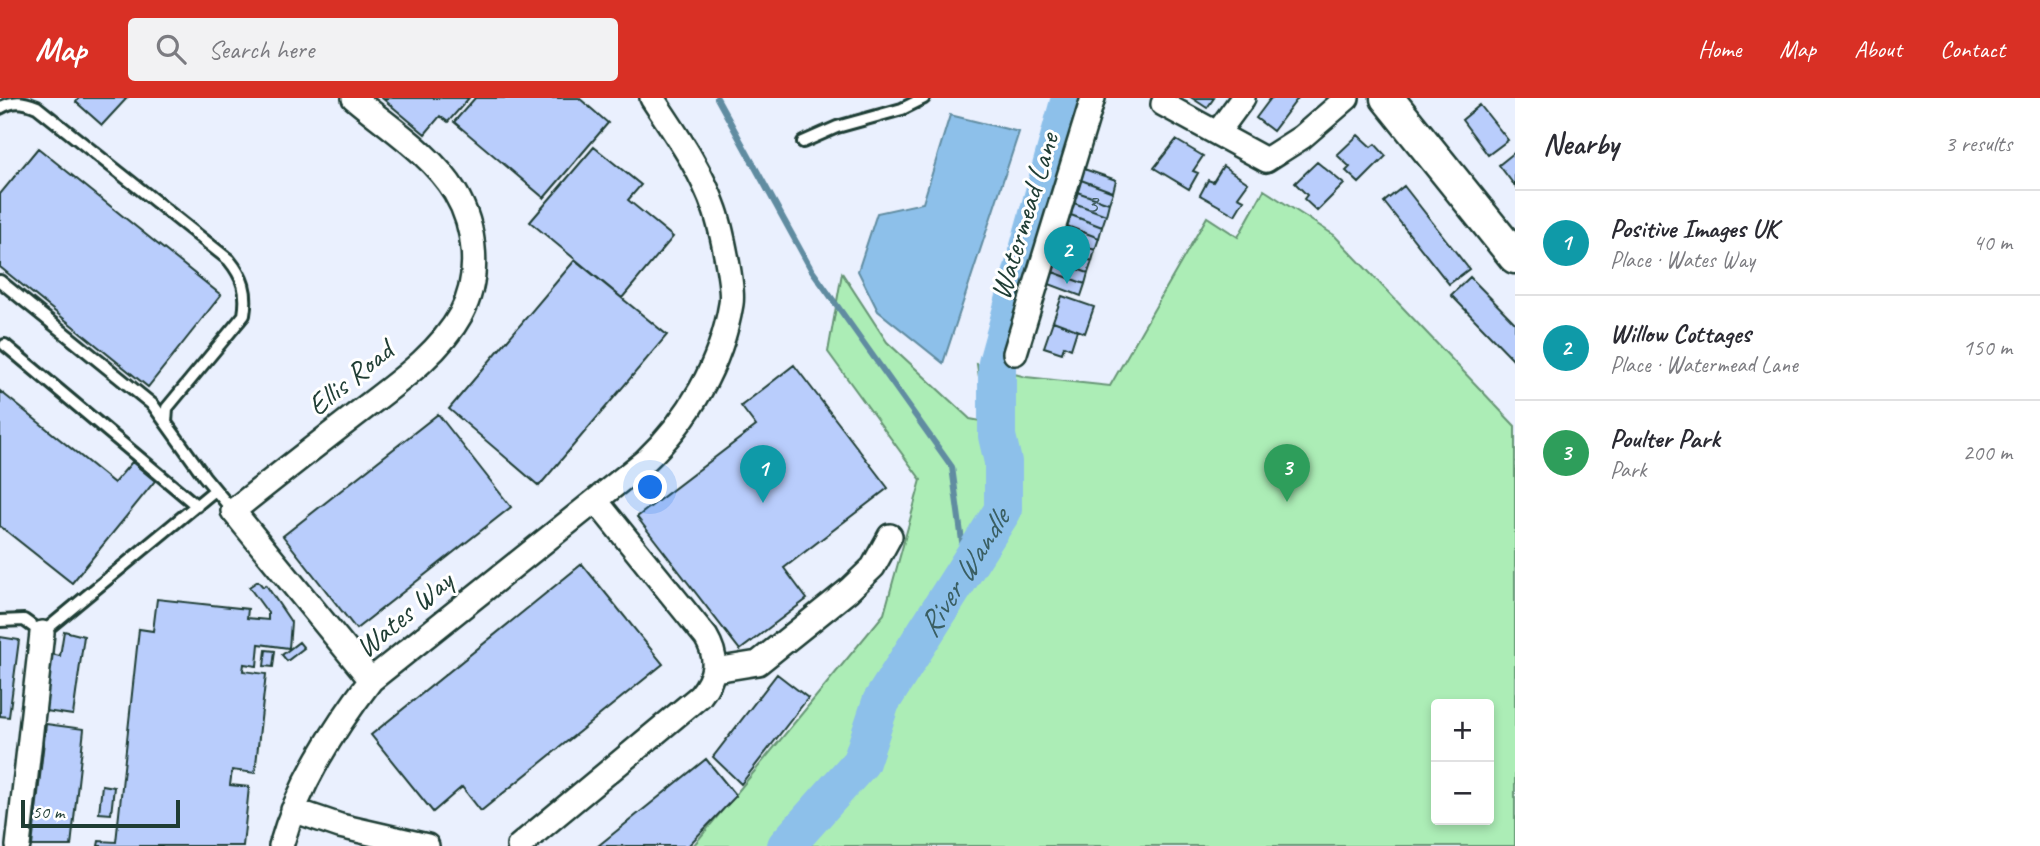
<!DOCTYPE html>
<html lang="en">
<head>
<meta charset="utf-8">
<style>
  :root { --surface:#fff; --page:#f2f2f3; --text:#2b2b33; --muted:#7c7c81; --line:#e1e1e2; --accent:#d93025 }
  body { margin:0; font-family:Caveat,sans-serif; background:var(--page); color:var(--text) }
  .controls { position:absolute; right:21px; bottom:21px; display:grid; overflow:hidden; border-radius:7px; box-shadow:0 4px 10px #0003 }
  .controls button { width:63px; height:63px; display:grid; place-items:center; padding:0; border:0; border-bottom:2px solid var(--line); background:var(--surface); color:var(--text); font:35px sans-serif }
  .scale { position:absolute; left:21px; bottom:18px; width:159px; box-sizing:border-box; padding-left:7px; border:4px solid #1f3d34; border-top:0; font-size:19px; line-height:24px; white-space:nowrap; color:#1f3d34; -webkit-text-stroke:5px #fff; paint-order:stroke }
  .you { position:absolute; left:651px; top:390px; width:24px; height:24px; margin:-18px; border:5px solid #fff; border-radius:50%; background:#1a73e8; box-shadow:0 0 0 10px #1a73e833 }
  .badge { display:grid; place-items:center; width:46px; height:46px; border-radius:50%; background:var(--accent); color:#fff; font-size:23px; font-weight:700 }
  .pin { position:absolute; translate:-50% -58px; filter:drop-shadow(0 2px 4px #0008) }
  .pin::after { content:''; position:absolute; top:37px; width:24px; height:21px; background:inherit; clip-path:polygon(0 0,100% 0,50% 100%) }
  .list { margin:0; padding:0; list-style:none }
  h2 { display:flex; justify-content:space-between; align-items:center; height:91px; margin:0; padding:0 28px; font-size:30px }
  h2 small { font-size:23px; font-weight:400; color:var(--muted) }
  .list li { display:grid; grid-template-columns:46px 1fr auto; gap:21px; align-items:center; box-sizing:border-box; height:105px; padding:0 28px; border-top:2px solid var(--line) }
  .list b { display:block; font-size:26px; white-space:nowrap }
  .list p { margin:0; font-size:23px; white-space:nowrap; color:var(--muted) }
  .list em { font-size:23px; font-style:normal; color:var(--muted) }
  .icon { flex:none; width:38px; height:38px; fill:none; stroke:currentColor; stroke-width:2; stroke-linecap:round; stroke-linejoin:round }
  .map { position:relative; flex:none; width:1515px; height:748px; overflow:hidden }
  header { display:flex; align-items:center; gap:42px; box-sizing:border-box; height:98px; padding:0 35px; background:var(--accent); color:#fff }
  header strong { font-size:33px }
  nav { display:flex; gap:38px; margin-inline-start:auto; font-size:24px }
  .search { width:490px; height:63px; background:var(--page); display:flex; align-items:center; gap:18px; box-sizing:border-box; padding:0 24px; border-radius:7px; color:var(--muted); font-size:26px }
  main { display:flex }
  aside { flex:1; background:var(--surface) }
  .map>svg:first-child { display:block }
  .green { fill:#acedb6; stroke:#669575; stroke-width:2; fill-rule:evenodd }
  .water { fill:#8dc0ea; stroke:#618ca1; stroke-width:2 }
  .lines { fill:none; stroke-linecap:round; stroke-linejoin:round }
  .stream { stroke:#618ca1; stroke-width:6 }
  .river { stroke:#8dc0ea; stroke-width:38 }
  .building { fill:#b9cdfc; stroke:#1f3d34; stroke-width:2 }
  .lane-casing { stroke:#1f3d34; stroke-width:16 }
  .street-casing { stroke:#1f3d34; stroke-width:28 }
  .secondary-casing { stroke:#1f3d34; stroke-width:37 }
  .lane { stroke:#fff; stroke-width:10 }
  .street { stroke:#fff; stroke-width:23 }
  .secondary { stroke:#fff; stroke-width:32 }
  .labels { text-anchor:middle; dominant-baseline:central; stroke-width:6; stroke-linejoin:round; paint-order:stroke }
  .number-label { font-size:26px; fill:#466166 }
  .street-label { font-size:30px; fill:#1f3d34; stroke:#fff }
  .water-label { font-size:32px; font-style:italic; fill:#3a5e62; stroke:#fff }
</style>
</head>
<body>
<header>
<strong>Map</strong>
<div class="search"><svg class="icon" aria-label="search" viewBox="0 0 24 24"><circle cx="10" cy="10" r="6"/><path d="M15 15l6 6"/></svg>Search here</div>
<nav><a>Home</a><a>Map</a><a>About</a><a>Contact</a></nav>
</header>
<main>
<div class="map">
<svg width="1515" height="748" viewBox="0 0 1515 748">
  <rect width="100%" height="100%" fill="#eaf0fe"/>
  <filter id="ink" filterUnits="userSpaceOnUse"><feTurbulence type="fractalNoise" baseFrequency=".0143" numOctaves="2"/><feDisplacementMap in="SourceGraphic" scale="14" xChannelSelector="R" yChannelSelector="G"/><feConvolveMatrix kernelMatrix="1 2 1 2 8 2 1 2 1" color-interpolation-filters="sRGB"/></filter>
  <g filter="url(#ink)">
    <!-- green -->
    <path class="green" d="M 1264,92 L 1334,137 L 1515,328 L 1515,748 L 693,748 L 884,516 L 921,382 L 828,254 L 842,175 L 887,244 L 970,321 L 986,324 L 977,266 L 1026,279 L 1110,288 L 1207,119 L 1238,139 ZM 1436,606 L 1489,606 L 1489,722 L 1436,722 Z"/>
    <!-- water -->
    <path class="water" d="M 950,17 L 1019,34 L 943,265 L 878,213 L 858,173 L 877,115 L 923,105 Z"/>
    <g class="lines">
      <!-- stream -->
      <path class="stream" d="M 717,0 L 811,171 L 952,369 L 966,473"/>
      <!-- river -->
      <path class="river" id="s1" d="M 786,748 L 861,664 L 881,604 L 1003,412 L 1003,364 L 997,338 L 997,265 L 1070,0"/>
    </g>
    <!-- building -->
    <path class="building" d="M 79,0 L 127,0 L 102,27 L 76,4 Z
      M 382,0 L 469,0 L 448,24 L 440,18 L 425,36 Z
      M 475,0 L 579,0 L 608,25 L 544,100 L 454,24 Z
      M 1192,0 L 1214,0 L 1207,10 Z
      M 1271,0 L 1298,0 L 1273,33 L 1256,20 Z
      M 1480,7 L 1508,42 L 1488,57 L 1462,22 Z
      M 1358,37 L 1371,49 L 1375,46 L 1386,58 L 1359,85 L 1346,73 L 1350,69 L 1337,57 Z
      M 1176,42 L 1203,58 L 1193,73 L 1198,75 L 1189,91 L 1154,70 Z
      M 594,49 L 641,87 L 628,102 L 673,139 L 622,200 L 530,124 Z
      M 38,50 L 221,197 L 148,289 L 0,169 L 0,96 Z
      M 1515,54 L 1515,88 L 1499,67 Z
      M 1317,64 L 1344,86 L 1317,113 L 1304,101 L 1307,97 L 1295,85 Z
      M 1223,68 L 1248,85 L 1238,99 L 1244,102 L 1235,117 L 1200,97 L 1208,82 L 1213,84 Z
      M 1084,71 L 1116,82 L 1113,94 L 1081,82 Z
      M 1081,82 L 1113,94 L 1109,105 L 1077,94 Z
      M 1404,88 L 1469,171 L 1449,186 L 1384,104 Z
      M 1077,94 L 1109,105 L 1106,117 L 1074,105 Z
      M 1074,105 L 1106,117 L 1102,129 L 1071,117 Z
      M 1071,117 L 1102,129 L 1099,140 L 1067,128 Z
      M 1067,128 L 1099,140 L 1095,152 L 1064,140 Z
      M 1064,140 L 1095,152 L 1092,163 L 1060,151 Z
      M 1060,151 L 1092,163 L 1088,175 L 1056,163 Z
      M 575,162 L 667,237 L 539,388 L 449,311 Z
      M 1056,163 L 1088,175 L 1085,186 L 1053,174 Z
      M 1053,174 L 1085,186 L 1081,198 L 1049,186 Z
      M 1470,179 L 1515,225 L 1515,263 L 1451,197 Z
      M 1062,198 L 1094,209 L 1085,235 L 1053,223 Z
      M 1053,223 L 1077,232 L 1071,251 L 1064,248 L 1062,255 L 1044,249 Z
      M 794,267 L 888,390 L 784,470 L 807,501 L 740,552 L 637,419 L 756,328 L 741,308 Z
      M 0,293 L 114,385 L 132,364 L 155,383 L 72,485 L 0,428 Z
      M 438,316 L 511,409 L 356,531 L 283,438 Z
      M 582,466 L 663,566 L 481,713 L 462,689 L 433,714 L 371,637 Z
      M 258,483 L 263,489 L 266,487 L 291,524 L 289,550 L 259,546 L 257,568 L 244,566 L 243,573 L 266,576 L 255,675 L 232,672 L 230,687 L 249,689 L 243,748 L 98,748 L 99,743 L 116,744 L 139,531 L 153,533 L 157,501 L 248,511 L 247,520 L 268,522 L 268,515 L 249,489 Z
      M 64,533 L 84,538 L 73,617 L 39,612 L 46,555 L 60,558 Z
      M 0,539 L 19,542 L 9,619 L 0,618 Z
      M 299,544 L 304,550 L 287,563 L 282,557 Z
      M 266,552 L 275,553 L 273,569 L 264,568 Z
      M 777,576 L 808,600 L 741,686 L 713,659 Z
      M 46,626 L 84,631 L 71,748 L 32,748 Z
      M 706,661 L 736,698 L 688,748 L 598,748 Z
      M 102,687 L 114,689 L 111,716 L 99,715 Z"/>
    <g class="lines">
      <defs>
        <path id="lane" d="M 0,10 C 14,2 22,3 37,9 L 229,162 C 243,179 248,194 244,217 L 167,310 L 166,325
          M 803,44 L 837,29 L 902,11 L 924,0
          M 0,183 L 153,307 L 204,378 L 233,413
          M 5,247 L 197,408
          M 0,523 L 24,522 L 42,535 L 215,392"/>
        <path id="street" d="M 354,0 C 387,28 432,56 455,94 C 476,129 481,179 461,216 C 438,258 391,289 354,318 C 314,349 273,381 233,413 L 371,582
          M 1163,6 L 1266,62 L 1302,39 L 1347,0
          M 1218,34 L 1243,0
          M 1015,255 L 1093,0
          M 715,572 L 758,565 L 849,492 L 873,469 L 890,438
          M 293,712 L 340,728 L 427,748
          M 18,748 L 42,535
          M 281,748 C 298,687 333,632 371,582 L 645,363 C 689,321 721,267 731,206 C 734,189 721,129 715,112 C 701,71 675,35 652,0
          M 519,748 L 700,598 C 716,578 719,561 706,539 L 596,403"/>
        <path id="secondary" d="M 1387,0 L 1515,159"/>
      </defs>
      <!-- lane casing -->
      <use href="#lane" class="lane-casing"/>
      <!-- street casing -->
      <use href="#street" class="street-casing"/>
      <!-- secondary casing -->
      <use href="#secondary" class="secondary-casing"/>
      <!-- lane -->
      <use href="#lane" class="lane"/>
      <!-- street -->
      <use href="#street" class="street"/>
      <!-- secondary -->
      <use href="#secondary" class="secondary"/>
    </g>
  </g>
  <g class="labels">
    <!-- number labels -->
    <g class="number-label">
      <text x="1092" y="105">3</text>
    </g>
    <!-- street labels -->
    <g class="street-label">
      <text transform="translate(1024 118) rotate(-73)">Watermead Lane</text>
      <text transform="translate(350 280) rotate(-39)">Ellis Road</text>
      <text transform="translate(404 516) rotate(-40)">Wates Way</text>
    </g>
    <!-- water labels -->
    <g class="water-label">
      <text stroke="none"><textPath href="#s1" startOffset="329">River Wandle</textPath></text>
    </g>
  </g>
</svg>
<div class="controls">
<button>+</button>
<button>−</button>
</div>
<div class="scale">50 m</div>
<div class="you"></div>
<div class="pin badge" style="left:763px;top:405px;background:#0f9aa8">1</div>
<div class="pin badge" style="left:1067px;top:186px;background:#0f9aa8">2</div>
<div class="pin badge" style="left:1287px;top:404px;background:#2e9e5b">3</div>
</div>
<aside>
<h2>Nearby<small>3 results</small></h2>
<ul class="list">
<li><span class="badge" style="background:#0f9aa8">1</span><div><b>Positive Images UK</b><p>Place · Wates Way</p></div><em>40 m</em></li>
<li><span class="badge" style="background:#0f9aa8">2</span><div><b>Willow Cottages</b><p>Place · Watermead Lane</p></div><em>150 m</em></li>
<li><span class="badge" style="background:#2e9e5b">3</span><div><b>Poulter Park</b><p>Park</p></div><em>200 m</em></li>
</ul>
</aside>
</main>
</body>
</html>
